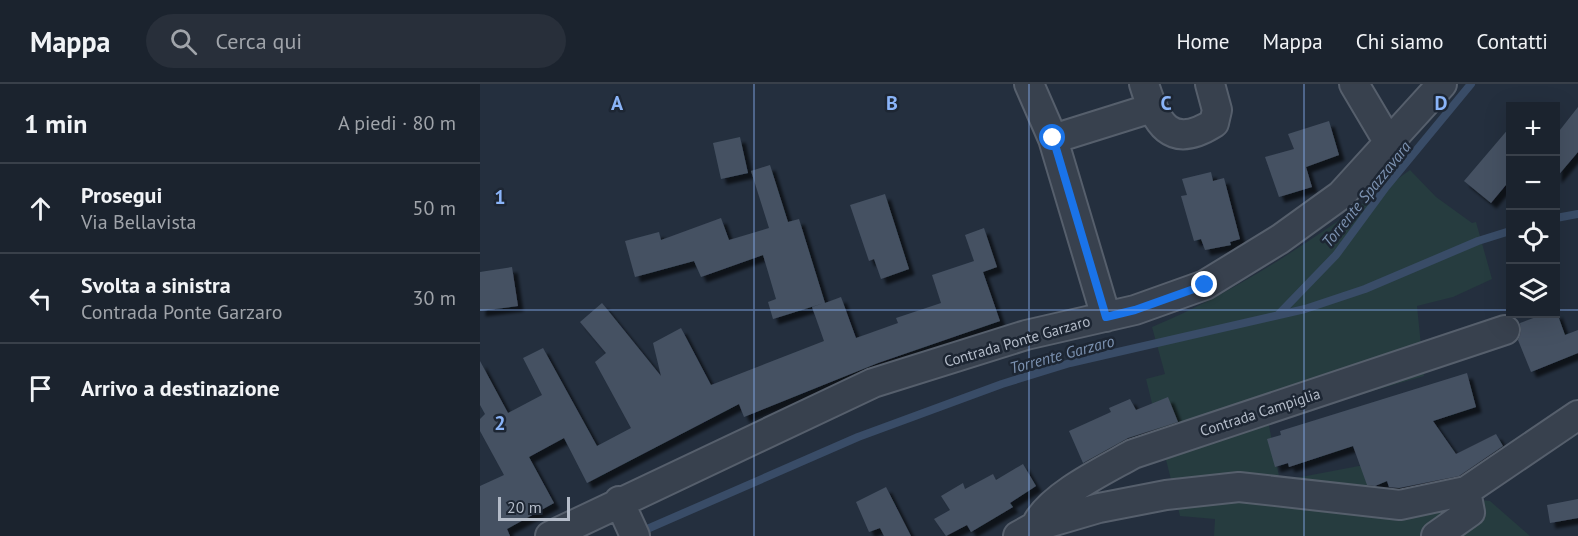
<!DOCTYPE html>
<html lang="it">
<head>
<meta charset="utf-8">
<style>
  :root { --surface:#1b232e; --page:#282f3a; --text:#f1f3f6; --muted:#a0a4aa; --line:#39404a }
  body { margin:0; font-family:"PT Sans",sans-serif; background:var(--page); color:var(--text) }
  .controls { position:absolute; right:18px; top:18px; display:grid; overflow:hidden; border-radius:0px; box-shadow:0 6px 24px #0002 }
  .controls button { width:54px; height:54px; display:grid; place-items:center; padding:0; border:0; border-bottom:2px solid var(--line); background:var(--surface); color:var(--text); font:30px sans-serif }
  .scale { position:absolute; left:18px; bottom:15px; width:72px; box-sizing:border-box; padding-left:6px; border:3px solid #b4bcc9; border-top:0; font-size:16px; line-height:21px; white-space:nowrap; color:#b4bcc9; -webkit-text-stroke:4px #1d2633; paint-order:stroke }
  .stop { position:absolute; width:18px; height:18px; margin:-14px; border:4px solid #1a73e8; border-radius:50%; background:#fff }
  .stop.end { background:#1a73e8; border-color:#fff; box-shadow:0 2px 6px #0008 }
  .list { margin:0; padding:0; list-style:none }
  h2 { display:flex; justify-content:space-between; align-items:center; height:78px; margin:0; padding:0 24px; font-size:26px }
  h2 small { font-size:20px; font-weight:400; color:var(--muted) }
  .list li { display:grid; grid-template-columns:39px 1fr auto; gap:18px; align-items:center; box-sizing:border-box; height:90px; padding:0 24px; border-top:2px solid var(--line) }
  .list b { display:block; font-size:22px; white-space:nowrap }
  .list p { margin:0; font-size:20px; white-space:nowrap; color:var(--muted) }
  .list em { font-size:20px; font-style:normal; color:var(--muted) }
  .icon { flex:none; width:33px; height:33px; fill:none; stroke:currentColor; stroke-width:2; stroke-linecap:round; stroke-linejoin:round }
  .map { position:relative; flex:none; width:1098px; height:452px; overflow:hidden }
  header { display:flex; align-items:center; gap:36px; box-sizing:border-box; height:84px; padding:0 30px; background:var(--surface); border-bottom:2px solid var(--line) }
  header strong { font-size:28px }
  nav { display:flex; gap:33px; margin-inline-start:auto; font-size:21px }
  .search { width:420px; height:54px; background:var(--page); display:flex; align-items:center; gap:15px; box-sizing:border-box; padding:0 21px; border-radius:33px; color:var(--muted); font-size:22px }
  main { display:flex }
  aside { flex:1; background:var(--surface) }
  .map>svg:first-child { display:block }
  .green { fill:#263c3f }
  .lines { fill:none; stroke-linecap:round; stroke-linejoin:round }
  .stream { stroke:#394c67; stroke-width:8 }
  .building { fill:#455162; filter:url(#shadow) }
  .street-casing { stroke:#565f6c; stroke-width:32 }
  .street { stroke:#38414e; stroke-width:28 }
  .route { stroke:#1a73e8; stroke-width:8 }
  .grid { fill:none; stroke:#8ab4f8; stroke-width:1.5; stroke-opacity:0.55 }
  .labels { text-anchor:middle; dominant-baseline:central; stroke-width:5; stroke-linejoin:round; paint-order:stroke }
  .street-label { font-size:15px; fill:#b4bcc9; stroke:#1d2633 }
  .water-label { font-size:16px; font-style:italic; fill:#7c92b1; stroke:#1d2633 }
  .grid-label { font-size:20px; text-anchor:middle; font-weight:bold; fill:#8ab4f8; stroke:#1d2633; stroke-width:5; stroke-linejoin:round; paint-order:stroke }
</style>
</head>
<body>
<header>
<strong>Mappa</strong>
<div class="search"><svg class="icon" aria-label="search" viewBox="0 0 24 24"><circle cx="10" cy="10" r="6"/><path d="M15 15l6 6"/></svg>Cerca qui</div>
<nav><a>Home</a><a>Mappa</a><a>Chi siamo</a><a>Contatti</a></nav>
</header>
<main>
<aside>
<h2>1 min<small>A piedi · 80 m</small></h2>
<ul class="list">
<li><svg class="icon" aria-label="ahead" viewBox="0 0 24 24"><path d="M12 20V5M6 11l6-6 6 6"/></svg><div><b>Prosegui</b><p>Via Bellavista</p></div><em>50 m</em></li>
<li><svg class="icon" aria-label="left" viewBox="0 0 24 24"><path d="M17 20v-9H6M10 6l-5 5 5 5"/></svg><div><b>Svolta a sinistra</b><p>Contrada Ponte Garzaro</p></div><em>30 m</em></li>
<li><svg class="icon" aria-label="arrive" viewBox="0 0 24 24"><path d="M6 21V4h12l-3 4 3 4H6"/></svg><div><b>Arrivo a destinazione</b></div></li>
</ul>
</aside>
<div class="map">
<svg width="1098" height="452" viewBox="0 0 1098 452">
  <defs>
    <filter id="shadow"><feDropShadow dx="5.5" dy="5.5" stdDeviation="1.5" flood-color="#0009"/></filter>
  </defs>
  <rect width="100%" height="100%" fill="#242f3e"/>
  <!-- green -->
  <path class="green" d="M 930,86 L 956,113 L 992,139 L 996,138 L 1012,195 L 973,213 L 937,222 L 944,292 L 788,337 L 800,397 L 884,381 L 894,428 L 938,409 L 1010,417 L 1050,452 L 734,452 L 735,435 L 700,432 L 666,295 L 685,290 L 672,243 C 766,204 848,145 930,86 Z"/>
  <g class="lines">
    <!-- stream -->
    <path class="stream" d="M 1076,134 L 1098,130
      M 798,231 L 856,171 L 906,103 L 991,0
      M 158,449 L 378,353 L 522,300 L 590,279 L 825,225 L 885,205 L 998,157 L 1030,147"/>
  </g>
  <!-- building -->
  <path class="building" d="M 1098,23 L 1098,68 L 1076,94 L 1076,51 Z
    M 849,37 L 859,71 L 826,83 L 832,103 L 799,113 L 785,73 L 814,65 L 808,50 Z
    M 1030,43 L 1030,96 L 1011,119 L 984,97 Z
    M 260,53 L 268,89 L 241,95 L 233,59 Z
    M 290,81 L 308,138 L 319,135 L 345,219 L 361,213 L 376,254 L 418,239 L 416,234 L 461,219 L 452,191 L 494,177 L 485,151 L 504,144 L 517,183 L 503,188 L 520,237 L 398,279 L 264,333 L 259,320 L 107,399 L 84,354 L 49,373 L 74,419 L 27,445 L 30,452 L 0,452 L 0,402 L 24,391 L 0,347 L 0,335 L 5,330 L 0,321 L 0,277 L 28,329 L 62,311 L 43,274 L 63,264 L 117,362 L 151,344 L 115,278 L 126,269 L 100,238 L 122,219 L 181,292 L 173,259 L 201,244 L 231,301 L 344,257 L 332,223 L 344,219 L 293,235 L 288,218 L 296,215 L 283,171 L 221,193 L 214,177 L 155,193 L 145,157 L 179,148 L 181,156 L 241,134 L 249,156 L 289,144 L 271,87 Z
    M 731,88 L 733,97 L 744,94 L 760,155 L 750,158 L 751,161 L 725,166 L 721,155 L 714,157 L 701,112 L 707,111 L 702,95 Z
    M 405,110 L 429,185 L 401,195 L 394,175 L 389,177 L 370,121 Z
    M 32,183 L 38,222 L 0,227 L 0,188 Z
    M 1076,226 L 1085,251 L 1098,246 L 1098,269 L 1051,288 L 1038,256 L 1041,249 L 1040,239 L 1064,230 L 1076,230 Z
    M 987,289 L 996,323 L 953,337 L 976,370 L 1016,350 L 1023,362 L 979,392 L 919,404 L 909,403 L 907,397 L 895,402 L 887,401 L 873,362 L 809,383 L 808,379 L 795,383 L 787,355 L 801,351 L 800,347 Z
    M 688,313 L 698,338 L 648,354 L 603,379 L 589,347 L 631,328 L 629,324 L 650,315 L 656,326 Z
    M 543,380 L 556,402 L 530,419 L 533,423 L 491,448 L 487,441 L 466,452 L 454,435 L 470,426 L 461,412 L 483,399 L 485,405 L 513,390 L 516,396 Z
    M 406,403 L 431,452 L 404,452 L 400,444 L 389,448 L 376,418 Z
    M 1098,415 L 1098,434 L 1070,439 L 1067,421 Z"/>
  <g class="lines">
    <defs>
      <path id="street" d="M 549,0 L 573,55 L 626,233
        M 664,0 C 676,39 690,67 734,39 L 737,26 L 730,0
        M 874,0 L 909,59
        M 573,55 L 672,24
        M 139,417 L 155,452
        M 557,439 C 572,411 625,386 653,370 L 1025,246
        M 70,452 L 393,299 L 546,251 L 655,226 L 725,201 L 800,155 L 861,111 L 962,0
        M 538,452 L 554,443 L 619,424 L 686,411 L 759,403 L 920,421 L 986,407 L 1098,331
        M 956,452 L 990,428 L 986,407"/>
    </defs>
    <!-- street casing -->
    <use href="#street" class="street-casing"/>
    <!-- street -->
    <use href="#street" class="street"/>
  </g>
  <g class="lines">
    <!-- route -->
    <path class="route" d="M 573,54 L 626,233 L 655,226 L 725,201"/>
  </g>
  <!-- grid -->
  <path class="grid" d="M 274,0 L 274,452M 549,0 L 549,452M 824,0 L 824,452M 0,226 L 1030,226M 1076,226 L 1098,226"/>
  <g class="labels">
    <!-- street labels -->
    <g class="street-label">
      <text transform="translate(537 257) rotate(-16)">Contrada Ponte Garzaro</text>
      <text transform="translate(780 328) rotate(-18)">Contrada Campiglia</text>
    </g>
    <!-- water labels -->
    <g class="water-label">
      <text transform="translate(886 110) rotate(-51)">Torrente Spazzavara</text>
      <text transform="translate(582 270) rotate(-15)">Torrente Garzaro</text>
    </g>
  </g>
  <g class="grid-label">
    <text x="137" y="26">A</text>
    <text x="412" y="26">B</text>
    <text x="686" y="26">C</text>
    <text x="961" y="26">D</text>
    <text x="20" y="120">1</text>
    <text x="20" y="346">2</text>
  </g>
</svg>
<div class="controls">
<button>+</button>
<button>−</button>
<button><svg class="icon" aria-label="locate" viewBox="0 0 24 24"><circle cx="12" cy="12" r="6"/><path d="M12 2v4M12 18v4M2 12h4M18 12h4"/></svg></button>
<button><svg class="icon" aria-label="layers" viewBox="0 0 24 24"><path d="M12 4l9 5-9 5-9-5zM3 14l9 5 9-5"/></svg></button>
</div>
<div class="scale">20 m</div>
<div class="stop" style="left:573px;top:54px"></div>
<div class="stop end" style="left:725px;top:201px"></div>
</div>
</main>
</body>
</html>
